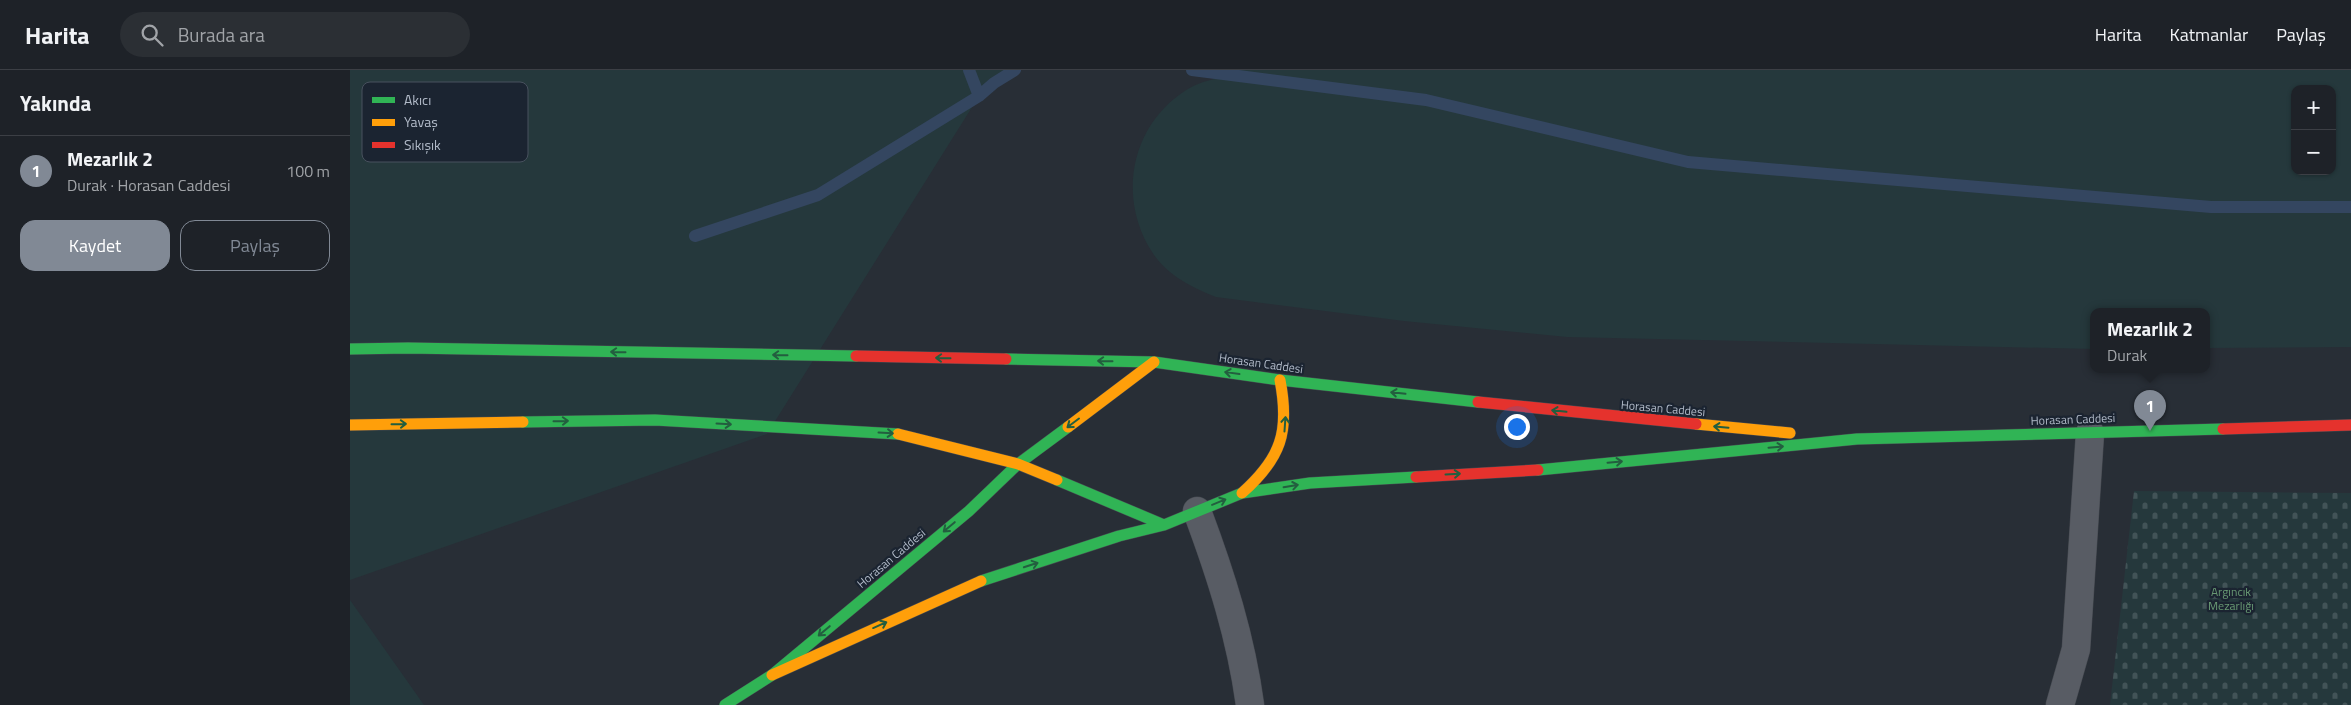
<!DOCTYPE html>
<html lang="tr">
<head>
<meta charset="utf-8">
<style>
  :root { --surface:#1e2228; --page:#2b2f34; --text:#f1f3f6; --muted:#a1a4a8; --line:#3c3f45; --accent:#818995 }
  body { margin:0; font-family:"Titillium Web",sans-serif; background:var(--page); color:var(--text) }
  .controls { position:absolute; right:15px; top:15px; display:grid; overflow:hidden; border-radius:10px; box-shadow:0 1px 4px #0004 }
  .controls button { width:45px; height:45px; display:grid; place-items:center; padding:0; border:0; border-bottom:1px solid var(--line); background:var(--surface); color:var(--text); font:25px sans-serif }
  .you { position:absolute; left:1166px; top:356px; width:18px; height:18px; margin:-12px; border:4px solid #fff; border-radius:50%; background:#1a73e8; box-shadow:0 0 0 8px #1a73e833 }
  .badge { display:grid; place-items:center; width:32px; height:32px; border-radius:50%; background:var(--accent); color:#fff; font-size:16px; font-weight:700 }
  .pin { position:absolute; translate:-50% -41px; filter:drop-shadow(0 1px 2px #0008) }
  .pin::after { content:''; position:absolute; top:26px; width:18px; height:15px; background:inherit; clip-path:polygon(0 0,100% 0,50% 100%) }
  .popup { position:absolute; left:1740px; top:238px; width:120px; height:65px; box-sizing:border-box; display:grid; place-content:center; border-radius:10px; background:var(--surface); filter:drop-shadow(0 1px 4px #0005); font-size:16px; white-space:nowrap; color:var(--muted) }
  .popup b { font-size:19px; color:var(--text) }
  .popup::after { content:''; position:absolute; left:50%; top:100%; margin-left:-10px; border:10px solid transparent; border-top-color:var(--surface) }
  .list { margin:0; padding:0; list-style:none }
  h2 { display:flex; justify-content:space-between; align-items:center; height:65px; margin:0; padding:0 20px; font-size:21px }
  h2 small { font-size:16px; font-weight:400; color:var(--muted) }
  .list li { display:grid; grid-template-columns:32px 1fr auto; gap:15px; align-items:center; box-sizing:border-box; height:70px; padding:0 20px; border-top:1px solid var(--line) }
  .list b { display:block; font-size:19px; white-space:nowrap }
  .list p { margin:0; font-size:16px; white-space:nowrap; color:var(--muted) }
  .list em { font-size:16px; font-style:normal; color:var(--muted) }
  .actions { display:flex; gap:10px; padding:15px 20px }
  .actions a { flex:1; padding:11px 0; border:1px solid var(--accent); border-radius:15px; text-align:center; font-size:18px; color:var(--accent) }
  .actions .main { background:var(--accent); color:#fff }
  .icon { flex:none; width:28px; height:28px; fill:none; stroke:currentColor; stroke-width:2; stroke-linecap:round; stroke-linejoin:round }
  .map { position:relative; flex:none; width:2001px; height:635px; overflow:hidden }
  header { display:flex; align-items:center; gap:30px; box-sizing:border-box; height:70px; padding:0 25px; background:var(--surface); border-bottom:1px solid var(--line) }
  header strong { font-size:24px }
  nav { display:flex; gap:28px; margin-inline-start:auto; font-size:18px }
  .search { width:350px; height:45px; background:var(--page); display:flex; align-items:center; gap:12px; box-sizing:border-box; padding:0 18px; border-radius:28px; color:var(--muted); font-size:19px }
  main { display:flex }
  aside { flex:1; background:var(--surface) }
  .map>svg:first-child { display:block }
  .grass { fill:#25383c; fill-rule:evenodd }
  .cemetery { fill:url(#cemetery-stones) }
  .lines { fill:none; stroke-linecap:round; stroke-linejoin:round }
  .stream { stroke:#344660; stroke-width:12 }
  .street-casing { stroke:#464a51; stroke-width:29 }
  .fast-casing { stroke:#464a51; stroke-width:12 }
  .slow-casing { stroke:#464a51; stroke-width:12 }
  .jam-casing { stroke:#464a51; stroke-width:12 }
  .street { stroke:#585c64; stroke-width:28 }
  .fast { stroke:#30b455; stroke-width:11 }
  .slow { stroke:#ff9f0a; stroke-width:11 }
  .jam { stroke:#e5322d; stroke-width:11 }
  .oneway { stroke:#235e3f }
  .labels { text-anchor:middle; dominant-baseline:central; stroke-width:4.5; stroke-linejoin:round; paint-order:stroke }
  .street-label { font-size:12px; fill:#b1bac8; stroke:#1b2431 }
  .park-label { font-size:12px; fill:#689973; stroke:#1b2431 }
  .key { fill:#1b2431; stroke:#48515e; stroke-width:1 }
  .key-label { font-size:14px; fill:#b1bac8 }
</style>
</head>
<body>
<header>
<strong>Harita</strong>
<div class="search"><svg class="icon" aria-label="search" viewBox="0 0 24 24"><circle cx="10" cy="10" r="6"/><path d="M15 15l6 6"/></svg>Burada ara</div>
<nav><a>Harita</a><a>Katmanlar</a><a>Paylaş</a></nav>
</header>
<main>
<aside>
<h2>Yakında<small></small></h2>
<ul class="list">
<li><span class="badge">1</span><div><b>Mezarlık 2</b><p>Durak · Horasan Caddesi</p></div><em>100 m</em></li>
</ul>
<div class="actions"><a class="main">Kaydet</a><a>Paylaş</a></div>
</aside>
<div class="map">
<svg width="2001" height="635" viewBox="0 0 2001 635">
  <defs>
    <pattern id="cemetery-stones" width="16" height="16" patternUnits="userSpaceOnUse" patternTransform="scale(1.25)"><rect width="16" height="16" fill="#25383c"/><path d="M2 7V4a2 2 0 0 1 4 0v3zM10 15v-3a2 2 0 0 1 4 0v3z" fill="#425357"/></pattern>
  </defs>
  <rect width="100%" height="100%" fill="#282e36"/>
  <!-- grass -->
  <path class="grass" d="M 0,0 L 665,0 L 644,13 L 629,26 L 417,364 L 0,510 Z
    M 842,0 L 2001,0 L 2001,277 L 1856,278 L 1856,242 L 1744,242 L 1744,279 L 1217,267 L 1054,251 L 866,227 C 843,218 819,206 804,185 C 766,130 780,54 838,19 C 851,11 866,9 881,5 ZM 1945,19 L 1982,19 L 1982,101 L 1945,101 Z
    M 0,530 L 74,635 L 0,635 Z"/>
  <!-- cemetery -->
  <path class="cemetery" d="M 1784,421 L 2001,423 L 2001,635 L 1760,635 Z"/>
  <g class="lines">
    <!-- stream -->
    <path class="stream" d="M 619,0 L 629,26
      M 842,0 L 1076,30 L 1338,92 L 1861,137 L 2001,137
      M 345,166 L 468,125 L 629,26 L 644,13 L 665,0"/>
    <defs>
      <path id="street" d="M 847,441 C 871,505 891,568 900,635
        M 1710,635 L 1726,579 L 1740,363"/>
      <path id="fast" d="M 0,279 L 58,278 L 506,286
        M 656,289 L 804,292 L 930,310 L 1128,332
        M 173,352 L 305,350 L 548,364
        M 1188,400 L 1507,369 L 1873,359
        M 707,410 L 814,455
        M 631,511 L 769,466 L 814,455 L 892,423 L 960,413 L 1066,407
        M 375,635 L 422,605 L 619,441 L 668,394 L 718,357"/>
      <path id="slow" d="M 1346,354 L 1440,363
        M 0,355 L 173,352
        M 718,357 L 804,292
        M 548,364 L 668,394 L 707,410
        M 892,423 C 931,388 940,362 930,310
        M 422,605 L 631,511"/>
      <path id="jam" d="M 506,286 L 656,289
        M 1128,332 L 1346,354
        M 1873,359 L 2001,355
        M 1066,407 L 1188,400"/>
    </defs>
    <!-- street casing -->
    <use href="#street" class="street-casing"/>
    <!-- fast casing -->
    <use href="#fast" class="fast-casing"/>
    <!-- slow casing -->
    <use href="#slow" class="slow-casing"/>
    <!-- jam casing -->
    <use href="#jam" class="jam-casing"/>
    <!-- street -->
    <use href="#street" class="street"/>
    <!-- fast -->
    <use href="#fast" class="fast"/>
    <!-- slow -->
    <use href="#slow" class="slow"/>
    <!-- jam -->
    <use href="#jam" class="jam"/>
  </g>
  <!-- one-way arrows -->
  <defs><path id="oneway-shaft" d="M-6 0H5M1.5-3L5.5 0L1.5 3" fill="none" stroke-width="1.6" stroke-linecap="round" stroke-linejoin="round" transform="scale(1.25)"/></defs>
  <g class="oneway">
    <use href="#oneway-shaft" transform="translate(268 282) rotate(-179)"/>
    <use href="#oneway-shaft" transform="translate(430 285) rotate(-179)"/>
    <use href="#oneway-shaft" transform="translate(593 288) rotate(-179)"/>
    <use href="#oneway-shaft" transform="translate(755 291) rotate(-179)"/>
    <use href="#oneway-shaft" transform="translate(882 303) rotate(-172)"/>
    <use href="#oneway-shaft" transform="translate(1048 323) rotate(-174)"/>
    <use href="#oneway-shaft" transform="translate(1209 341) rotate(-174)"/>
    <use href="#oneway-shaft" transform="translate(211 351) rotate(-1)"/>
    <use href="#oneway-shaft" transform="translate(723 353) rotate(143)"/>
    <use href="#oneway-shaft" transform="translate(49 354) rotate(-1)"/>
    <use href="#oneway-shaft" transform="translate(374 354) rotate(3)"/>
    <use href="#oneway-shaft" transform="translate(935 354) rotate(-86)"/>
    <use href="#oneway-shaft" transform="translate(1371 357) rotate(-175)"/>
    <use href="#oneway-shaft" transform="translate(536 363) rotate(3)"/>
    <use href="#oneway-shaft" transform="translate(1426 377) rotate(-5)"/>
    <use href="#oneway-shaft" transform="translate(1265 392) rotate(-5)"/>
    <use href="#oneway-shaft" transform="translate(1103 404) rotate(-3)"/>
    <use href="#oneway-shaft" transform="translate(941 416) rotate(-9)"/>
    <use href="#oneway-shaft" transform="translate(869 432) rotate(-22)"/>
    <use href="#oneway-shaft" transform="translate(599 457) rotate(140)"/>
    <use href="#oneway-shaft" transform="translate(681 495) rotate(-18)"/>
    <use href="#oneway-shaft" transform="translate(530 555) rotate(-24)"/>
    <use href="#oneway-shaft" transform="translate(474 561) rotate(140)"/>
  </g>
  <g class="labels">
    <!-- street labels -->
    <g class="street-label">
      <text transform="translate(911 293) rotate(8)">Horasan Caddesi</text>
      <text transform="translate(1313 338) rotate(5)">Horasan Caddesi</text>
      <text transform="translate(1723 349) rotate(-2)">Horasan Caddesi</text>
      <text transform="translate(541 488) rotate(-40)">Horasan Caddesi</text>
    </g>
    <!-- park labels -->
    <g class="park-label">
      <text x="1881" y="521">Argıncık<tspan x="1881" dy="14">Mezarlığı</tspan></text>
    </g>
  </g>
  <!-- legend -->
  <rect x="12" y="12" width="166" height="80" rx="8" class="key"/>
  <rect x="22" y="27" width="23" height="6" fill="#30b455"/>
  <rect x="22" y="49" width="23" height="7" fill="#ff9f0a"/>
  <rect x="22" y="72" width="23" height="6" fill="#e5322d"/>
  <g class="key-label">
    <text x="54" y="35">Akıcı</text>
    <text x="54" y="57">Yavaş</text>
    <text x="54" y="80">Sıkışık</text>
  </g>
</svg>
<div class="controls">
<button>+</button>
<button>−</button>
</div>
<div class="you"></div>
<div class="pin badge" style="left:1800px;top:361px">1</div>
<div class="popup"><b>Mezarlık 2</b>Durak</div>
</div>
</main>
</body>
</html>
